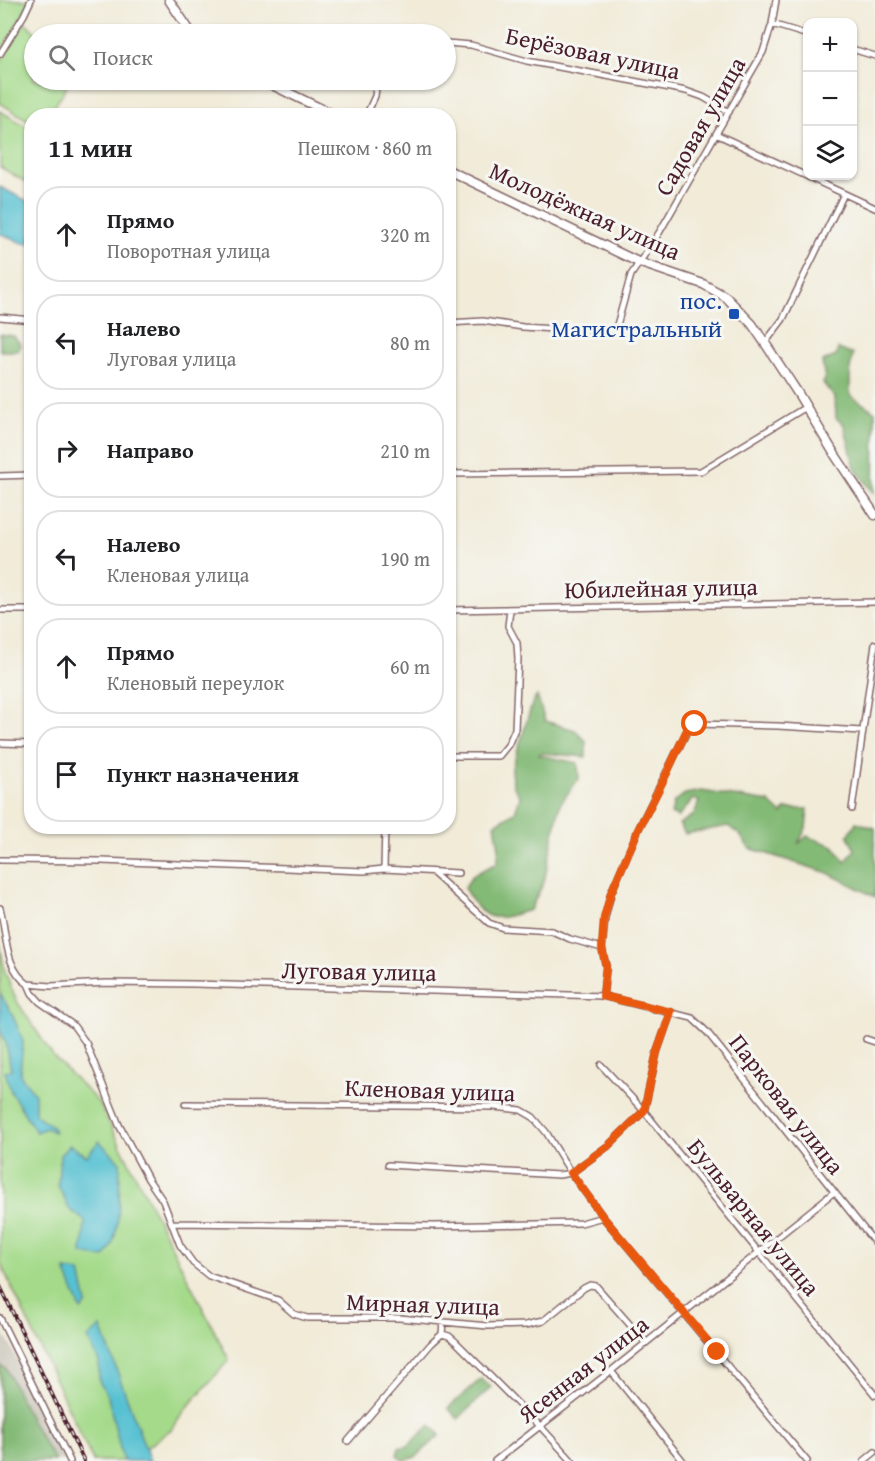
<!DOCTYPE html>
<html lang="ru">
<head>
<meta charset="utf-8">
<style>
  :root { --surface:#fff; --page:#f2f2f2; --text:#202124; --muted:#757577; --line:#e0e0e0 }
  body { margin:0; font-family:"Gentium Book Plus",serif; background:var(--page); color:var(--text) }
  .controls { position:absolute; right:18px; top:18px; display:grid; overflow:hidden; border-radius:12px; box-shadow:0 2px 4px #0004 }
  .controls button { width:54px; height:54px; display:grid; place-items:center; padding:0; border:0; border-bottom:2px solid var(--line); background:var(--surface); color:var(--text); font:30px sans-serif }
  .stop { position:absolute; width:18px; height:18px; margin:-14px; border:4px solid #ea580c; border-radius:50%; background:#fff }
  .stop.end { background:#ea580c; border-color:#fff; box-shadow:0 2px 6px #0008 }
  .list { margin:0; padding:0; list-style:none }
  h2 { display:flex; justify-content:space-between; align-items:center; height:78px; margin:0; padding:0 24px; font-size:26px }
  h2 small { font-size:20px; font-weight:400; color:var(--muted) }
  .list li { display:grid; grid-template-columns:39px 1fr auto; gap:18px; align-items:center; box-sizing:border-box; height:96px; margin:0 12px 12px; padding:0 12px; border:2px solid var(--line); border-radius:24px }
  .list b { display:block; font-size:22px; white-space:nowrap }
  .list p { margin:0; font-size:20px; white-space:nowrap; color:var(--muted) }
  .list em { font-size:20px; font-style:normal; color:var(--muted) }
  .icon { flex:none; width:33px; height:33px; fill:none; stroke:currentColor; stroke-width:2; stroke-linecap:round; stroke-linejoin:round }
  .map { position:relative; flex:none; width:875px; height:1461px; overflow:hidden }
  .search { position:absolute; background:var(--surface); box-shadow:0 2px 4px #0004; left:24px; top:24px; width:432px; height:66px; display:flex; align-items:center; gap:15px; box-sizing:border-box; padding:0 21px; border-radius:33px; color:var(--muted); font-size:22px }
  .panel { position:absolute; background:var(--surface); box-shadow:0 2px 4px #0004; left:24px; top:108px; width:432px; height:726px; border-radius:24px }
  .map>svg:first-child { display:block }
  .industrial { fill:#c9c4b8 }
  .green { fill:#a4da8a; stroke:#777c5a; stroke-width:1.5 }
  .forest { fill:#83ba76; stroke:#666c50; stroke-width:1.5 }
  .water { fill:#57c1d2; stroke:#50707e; stroke-width:1.5 }
  .lines { fill:none; stroke-linecap:round; stroke-linejoin:round }
  .street-casing { stroke:#846668; stroke-width:8 }
  .secondary-casing { stroke:#846668; stroke-width:11 }
  .street { stroke:#fff; stroke-width:5 }
  .secondary { stroke:#fff; stroke-width:8 }
  .rail-casing { stroke:#4a1f2b; stroke-width:4 }
  .rail { stroke:#f6f6f2; stroke-width:1.5; stroke-dasharray:4.5; stroke-linecap:butt }
  .route { stroke:#ea580c; stroke-width:8 }
  .transit-dot { fill:#1a4fb4; stroke:#f6f6f2; stroke-width:2 }
  .labels { text-anchor:middle; dominant-baseline:central; stroke-width:6; stroke-linejoin:round; paint-order:stroke }
  .street-label { font-size:24px; fill:#4a1f2b; stroke:#f6f6f2 }
  .transit-label { font-size:24px; fill:#164399; stroke:#f6f6f2; text-anchor:end }
</style>
</head>
<body>
<div class="map">
<svg width="875" height="1461" viewBox="0 0 875 1461">
  <rect width="100%" height="100%" fill="#f6f6f2"/>
  <filter id="ink" filterUnits="userSpaceOnUse"><feTurbulence type="fractalNoise" baseFrequency=".0167" numOctaves="2"/><feDisplacementMap in="SourceGraphic" scale="12" xChannelSelector="R" yChannelSelector="G"/><feConvolveMatrix kernelMatrix="1 2 1 2 8 2 1 2 1" color-interpolation-filters="sRGB"/></filter>
  <filter id="wash" filterUnits="userSpaceOnUse"><feTurbulence type="fractalNoise" baseFrequency=".008" numOctaves="4" result="noise"/><feDisplacementMap in="SourceGraphic" scale="24" xChannelSelector="R" yChannelSelector="G"/><feGaussianBlur stdDeviation="1.35" result="paint"/><feColorMatrix in="noise" values="0 0 0 0 0 0 0 0 0 0 0 0 0 0 0 0 0 1.4 0 .05"/><feComposite in="paint" operator="in"/></filter>
  <g filter="url(#wash)">
    <rect width="100%" height="100%" fill="#f1ebd8"/>
    <!-- industrial -->
    <path class="industrial" d="M 0,1325 L 22,1369 L 65,1461 L 0,1461 Z"/>
    <!-- green -->
    <path class="green" d="M 0,0 L 31,0 L 0,54 Z
      M 25,22 L 37,34 L 34,34 L 34,80 L 71,80 L 49,115 L 32,116 L 31,122 L 0,103 L 0,63 Z
      M 0,111 L 31,129 L 31,185 L 0,167 Z
      M 0,944 L 5,972 L 16,1000 L 53,1056 L 99,1103 L 229,1360 L 185,1410 L 173,1428 L 128,1461 L 93,1461 L 0,1262 Z"/>
    <!-- forest -->
    <path class="forest" d="M 0,334 L 14,336 L 21,345 L 18,351 L 0,351 Z
      M 838,349 L 853,354 L 850,369 L 850,395 L 875,412 L 874,494 L 855,468 L 844,425 L 836,418 L 835,398 L 823,383 L 825,379 L 822,362 L 836,356 Z
      M 537,696 L 545,721 L 575,730 L 586,741 L 586,757 L 542,753 L 539,755 L 578,763 L 579,778 L 560,804 L 544,882 L 530,910 C 493,921 486,924 464,888 L 473,875 L 497,863 L 499,848 L 495,824 L 515,812 L 520,797 L 513,785 L 512,768 L 533,701 Z
      M 702,791 L 769,802 L 782,814 L 786,809 L 808,809 L 806,828 L 798,844 L 807,836 L 834,846 L 845,862 L 855,850 L 848,836 L 856,822 L 875,828 L 875,897 L 828,873 L 749,848 L 740,835 L 728,826 L 685,834 L 679,824 L 694,815 L 699,801 L 693,799 L 678,817 L 671,814 L 674,802 L 685,794 Z
      M 0,1366 L 6,1368 L 31,1421 L 55,1461 L 0,1461 Z
      M 481,1379 L 491,1387 L 458,1419 L 448,1408 Z
      M 430,1425 L 440,1435 L 416,1457 L 403,1461 L 397,1455 L 399,1448 L 408,1446 Z"/>
    <!-- water -->
    <path class="water" d="M 0,187 L 31,203 L 30,244 C 18,244 11,236 0,234 Z
      M 0,993 L 13,1016 L 23,1041 L 20,1075 L 35,1094 L 35,1114 L 52,1126 L 54,1132 L 46,1128 L 36,1132 L 11,1092 L 5,1071 L 11,1070 L 6,1043 L 0,1030 Z
      M 99,1141 L 120,1162 C 119,1189 122,1239 104,1258 L 82,1254 L 85,1221 L 69,1209 L 58,1185 L 60,1155 L 70,1145 L 87,1156 Z
      M 65,1270 L 80,1272 L 87,1304 L 81,1310 Z
      M 101,1327 L 150,1461 L 123,1461 L 108,1397 L 99,1381 L 99,1362 L 88,1338 Z"/>
  </g>
  <g filter="url(#ink)">
    <g class="lines">
      <defs>
        <path id="street" d="M 772,24 L 808,35
          M 446,43 L 471,45 L 527,61 L 686,91 L 703,97 L 729,112
          M 852,49 L 875,56
          M 0,54 L 24,15 L 31,0
          M 366,116 L 375,96 L 377,80
          M 716,134 L 875,208
          M 0,317 L 32,320
          M 448,323 L 483,321 L 523,327 L 600,332 C 608,332 611,331 617,325 L 631,275 L 659,233 L 763,52 L 772,24 L 776,0
          M 765,343 L 783,319 L 844,194
          M 448,474 L 701,471 L 806,407
          M 0,476 L 32,475
          M 0,610 L 32,610
          M 448,610 L 875,602
          M 0,743 L 32,744
          M 448,756 L 499,756 L 508,745 L 515,729 L 518,659 L 517,643 L 508,626 L 510,610
          M 852,809 L 875,644
          M 0,860 L 101,861 L 364,871 L 384,869 L 458,873
          M 384,869 L 385,826
          M 433,873 L 489,923 L 503,928 L 552,931 L 570,939 L 602,948
          M 0,908 C 7,933 4,968 28,984 L 51,986 L 106,983 L 195,984 L 603,996 L 692,1018 L 707,1032 L 875,1243
          M 28,984 L 32,993 L 40,1002 L 73,1025 L 86,1043 L 119,1125 L 148,1179 L 163,1201 L 180,1245 L 193,1263 L 209,1276 L 278,1300 L 294,1314 L 307,1318 L 399,1318 L 488,1326 L 526,1325 L 543,1321 L 584,1288 L 590,1285 L 596,1286 L 646,1343
          M 603,996 L 606,967 L 602,948 L 605,918 L 611,893 L 639,828 L 689,727 L 695,724 L 778,726 L 862,731
          M 866,1039 L 875,1042
          M 601,1065 L 644,1111 L 875,1395
          M 185,1104 L 494,1107 L 521,1110 L 533,1117 L 546,1132 L 571,1173 L 603,1217 L 807,1461
          M 388,1165 L 559,1175 L 571,1173 L 608,1146 L 644,1111 L 657,1052 L 671,1012
          M 172,1223 L 435,1226 L 581,1223 L 603,1217
          M 0,1318 L 70,1461
          M 442,1334 L 449,1336 L 456,1342 L 540,1426 L 572,1461
          M 611,1371 L 683,1461
          M 348,1441 L 431,1344 L 442,1334 L 443,1322
          M 495,1461 L 611,1371 L 834,1192
          M 864,1461 L 875,1452"/>
        <path id="secondary" d="M 169,0 L 192,34
          M 262,80 L 336,116
          M 448,170 L 638,262 L 703,284 L 726,297 L 752,324 L 765,343 L 799,395 L 835,455 L 875,515"/>
      </defs>
      <!-- street casing -->
      <use href="#street" class="street-casing"/>
      <!-- secondary casing -->
      <use href="#secondary" class="secondary-casing"/>
      <!-- street -->
      <use href="#street" class="street"/>
      <!-- secondary -->
      <use href="#secondary" class="secondary"/>
      <defs>
        <path id="rail" d="M 0,1286 L 84,1461"/>
      </defs>
      <!-- rail casing -->
      <use href="#rail" class="rail-casing"/>
      <!-- rail -->
      <use href="#rail" class="rail"/>
    </g>
  </g>
  <g class="lines" filter="url(#ink)">
    <!-- route -->
    <path class="route" d="M 695,724 L 689,727 L 686,732 L 666,775 L 639,828 L 611,893 L 604,918 L 602,948 L 606,967 L 603,996 L 671,1012 L 657,1052 L 644,1111 L 608,1146 L 571,1173 L 603,1217 L 717,1352"/>
  </g>
  <!-- markers -->
  <rect class="transit-dot" x="728" y="308" width="12" height="12" rx="3"/>
  <g class="labels">
    <!-- street labels -->
    <g class="street-label">
      <text transform="translate(593 53) rotate(12)">Берёзовая улица</text>
      <text transform="translate(700 126) rotate(-60)">Садовая улица</text>
      <text transform="translate(585 211) rotate(24)">Молодёжная улица</text>
      <text transform="translate(661 588) rotate(-1)">Юбилейная улица</text>
      <text transform="translate(359 971) rotate(1)">Луговая улица</text>
      <text transform="translate(430 1090) rotate(2)">Кленовая улица</text>
      <text transform="translate(787 1104) rotate(52)">Парковая улица</text>
      <text transform="translate(754 1217) rotate(51)">Бульварная улица</text>
      <text transform="translate(423 1304) rotate(2)">Мирная улица</text>
      <text transform="translate(583 1369) rotate(-38)">Ясенная улица</text>
    </g>
    <!-- transit labels -->
    <g class="transit-label">
      <text x="722" y="300">пос.<tspan x="722" dy="28">Магистральный</tspan></text>
    </g>
  </g>
</svg>
<div class="controls">
<button>+</button>
<button>−</button>
<button><svg class="icon" aria-label="layers" viewBox="0 0 24 24"><path d="M12 4l9 5-9 5-9-5zM3 14l9 5 9-5"/></svg></button>
</div>
<div class="stop" style="left:695px;top:724px"></div>
<div class="stop end" style="left:717px;top:1352px"></div>
<div class="search"><svg class="icon" aria-label="search" viewBox="0 0 24 24"><circle cx="10" cy="10" r="6"/><path d="M15 15l6 6"/></svg>Поиск</div>
<section class="panel">
<h2>11 мин<small>Пешком · 860 m</small></h2>
<ul class="list">
<li><svg class="icon" aria-label="ahead" viewBox="0 0 24 24"><path d="M12 20V5M6 11l6-6 6 6"/></svg><div><b>Прямо</b><p>Поворотная улица</p></div><em>320 m</em></li>
<li><svg class="icon" aria-label="left" viewBox="0 0 24 24"><path d="M17 20v-9H6M10 6l-5 5 5 5"/></svg><div><b>Налево</b><p>Луговая улица</p></div><em>80 m</em></li>
<li><svg class="icon" aria-label="right" viewBox="0 0 24 24"><path d="M7 20v-9h11M14 6l5 5-5 5"/></svg><div><b>Направо</b></div><em>210 m</em></li>
<li><svg class="icon" aria-label="left" viewBox="0 0 24 24"><path d="M17 20v-9H6M10 6l-5 5 5 5"/></svg><div><b>Налево</b><p>Кленовая улица</p></div><em>190 m</em></li>
<li><svg class="icon" aria-label="ahead" viewBox="0 0 24 24"><path d="M12 20V5M6 11l6-6 6 6"/></svg><div><b>Прямо</b><p>Кленовый переулок</p></div><em>60 m</em></li>
<li><svg class="icon" aria-label="arrive" viewBox="0 0 24 24"><path d="M6 21V4h12l-3 4 3 4H6"/></svg><div><b>Пункт назначения</b></div></li>
</ul>
</section>
</div>
</body>
</html>
